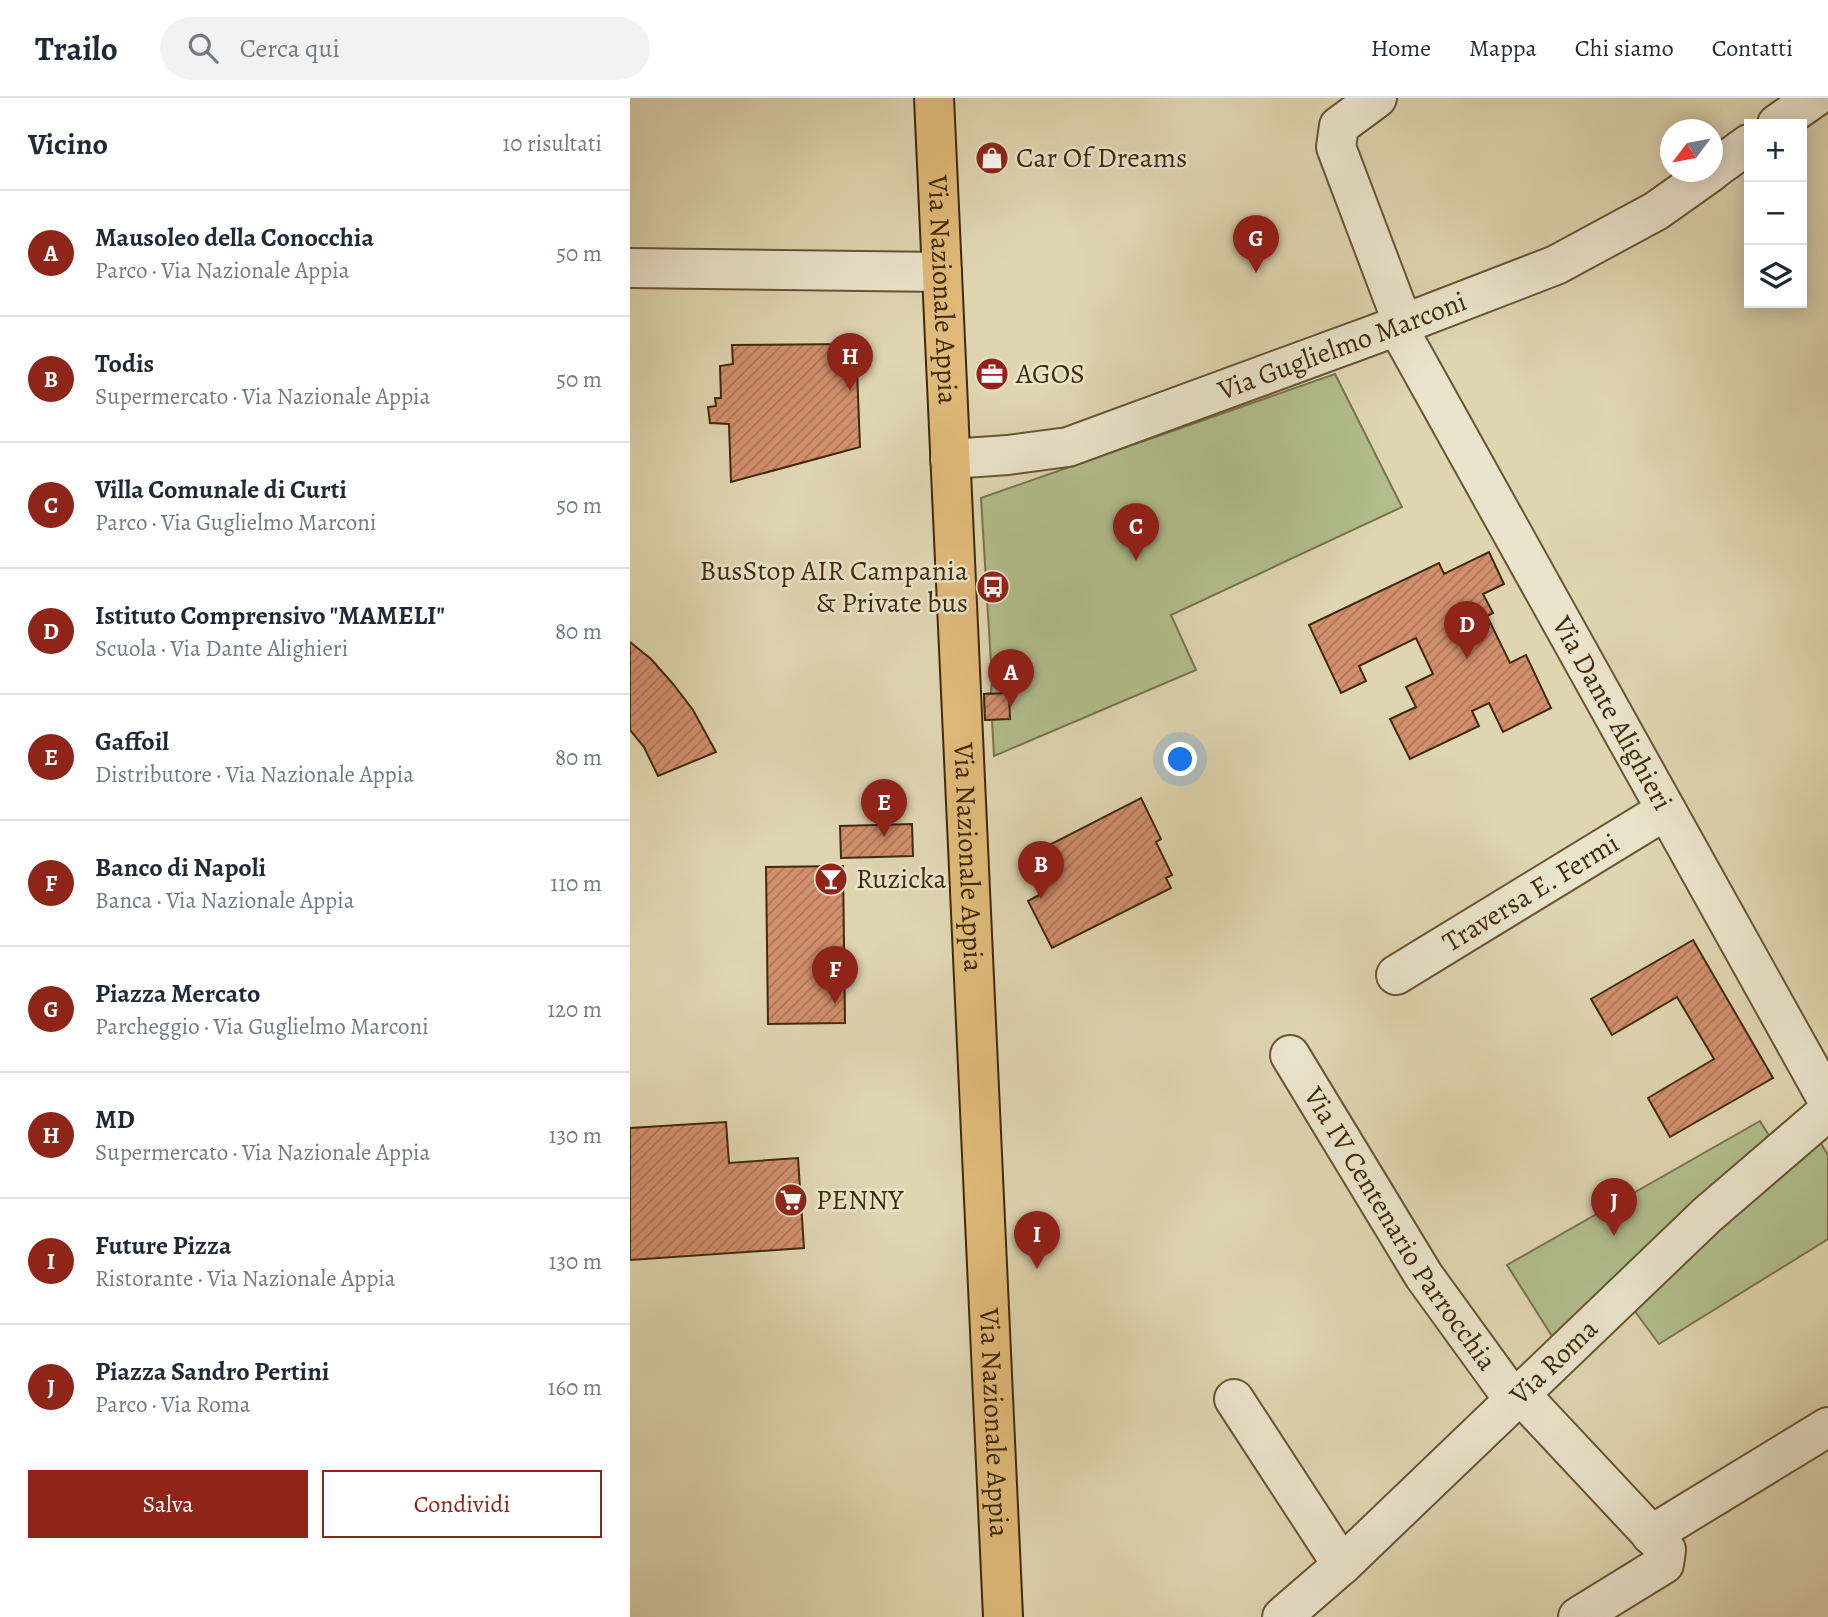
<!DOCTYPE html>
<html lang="it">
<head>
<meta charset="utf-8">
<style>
  :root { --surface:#fff; --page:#f2f2f3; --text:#1f2937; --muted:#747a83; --line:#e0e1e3; --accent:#8f2418 }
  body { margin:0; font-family:Alegreya,serif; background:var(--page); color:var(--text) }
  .controls { position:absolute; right:21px; top:21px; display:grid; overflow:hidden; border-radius:0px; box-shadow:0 4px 18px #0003 }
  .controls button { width:63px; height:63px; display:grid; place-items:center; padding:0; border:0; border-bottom:2px solid var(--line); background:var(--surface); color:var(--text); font:35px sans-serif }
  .compass { position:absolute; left:1030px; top:21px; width:63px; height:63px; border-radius:50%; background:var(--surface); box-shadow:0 4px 18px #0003; rotate:238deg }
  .you { position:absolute; left:551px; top:662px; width:24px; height:24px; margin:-18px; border:5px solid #fff; border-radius:50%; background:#1a73e8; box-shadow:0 0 0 10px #1a73e833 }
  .badge { display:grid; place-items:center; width:46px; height:46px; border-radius:50%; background:var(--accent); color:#fff; font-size:23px; font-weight:700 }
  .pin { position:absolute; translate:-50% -58px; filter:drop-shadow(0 2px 4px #0008) }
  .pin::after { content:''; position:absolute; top:37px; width:24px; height:21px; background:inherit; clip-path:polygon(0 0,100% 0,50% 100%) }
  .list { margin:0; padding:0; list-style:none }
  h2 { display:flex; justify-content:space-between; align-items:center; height:91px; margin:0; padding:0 28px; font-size:30px }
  h2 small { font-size:23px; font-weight:400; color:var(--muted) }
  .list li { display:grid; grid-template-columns:46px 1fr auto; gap:21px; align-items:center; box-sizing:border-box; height:126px; padding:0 28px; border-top:2px solid var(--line) }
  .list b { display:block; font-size:26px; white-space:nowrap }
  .list p { margin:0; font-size:23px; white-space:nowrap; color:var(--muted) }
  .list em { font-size:23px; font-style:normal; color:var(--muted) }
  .actions { display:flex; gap:14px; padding:21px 28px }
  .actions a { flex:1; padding:16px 0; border:2px solid var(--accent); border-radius:0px; text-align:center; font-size:24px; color:var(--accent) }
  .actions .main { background:var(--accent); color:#fff }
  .icon { flex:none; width:38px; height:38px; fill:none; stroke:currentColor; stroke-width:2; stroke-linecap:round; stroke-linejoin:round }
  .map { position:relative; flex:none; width:1198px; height:1519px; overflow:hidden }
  header { display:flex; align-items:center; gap:42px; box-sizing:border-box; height:98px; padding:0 35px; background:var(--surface); border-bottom:2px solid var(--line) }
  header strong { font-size:33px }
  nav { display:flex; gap:38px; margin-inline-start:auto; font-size:24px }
  .search { width:490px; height:63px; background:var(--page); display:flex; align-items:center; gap:18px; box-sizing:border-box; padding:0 24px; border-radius:38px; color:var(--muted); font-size:26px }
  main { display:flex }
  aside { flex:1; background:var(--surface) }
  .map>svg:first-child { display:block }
  .green { fill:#b1bd8c; stroke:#79744b; stroke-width:2 }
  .building { fill:url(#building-hatch); stroke:#412a0a; stroke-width:2 }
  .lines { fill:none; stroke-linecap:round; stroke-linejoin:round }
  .minor-casing { stroke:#685534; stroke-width:42 }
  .major-casing { stroke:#412a0a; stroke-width:42 }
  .minor { stroke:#eae4cc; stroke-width:38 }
  .major { stroke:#e0ba78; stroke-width:38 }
  .labels { text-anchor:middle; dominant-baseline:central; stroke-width:5; stroke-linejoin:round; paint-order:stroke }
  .poi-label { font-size:28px; fill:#412a0a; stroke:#eae4cc; text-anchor:start }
  .street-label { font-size:28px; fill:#412a0a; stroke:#eae4cc }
</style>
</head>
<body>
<header>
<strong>Trailo</strong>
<div class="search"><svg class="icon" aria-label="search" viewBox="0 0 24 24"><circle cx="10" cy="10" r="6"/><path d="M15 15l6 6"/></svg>Cerca qui</div>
<nav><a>Home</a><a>Mappa</a><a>Chi siamo</a><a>Contatti</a></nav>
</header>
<main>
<aside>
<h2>Vicino<small>10 risultati</small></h2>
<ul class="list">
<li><span class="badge">A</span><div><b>Mausoleo della Conocchia</b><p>Parco · Via Nazionale Appia</p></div><em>50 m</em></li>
<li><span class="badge">B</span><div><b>Todis</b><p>Supermercato · Via Nazionale Appia</p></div><em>50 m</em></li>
<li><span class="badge">C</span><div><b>Villa Comunale di Curti</b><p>Parco · Via Guglielmo Marconi</p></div><em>50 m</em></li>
<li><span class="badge">D</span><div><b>Istituto Comprensivo &quot;MAMELI&quot;</b><p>Scuola · Via Dante Alighieri</p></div><em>80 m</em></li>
<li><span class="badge">E</span><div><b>Gaffoil</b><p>Distributore · Via Nazionale Appia</p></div><em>80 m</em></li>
<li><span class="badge">F</span><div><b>Banco di Napoli</b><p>Banca · Via Nazionale Appia</p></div><em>110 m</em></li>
<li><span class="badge">G</span><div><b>Piazza Mercato</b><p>Parcheggio · Via Guglielmo Marconi</p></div><em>120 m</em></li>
<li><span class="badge">H</span><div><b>MD</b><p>Supermercato · Via Nazionale Appia</p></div><em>130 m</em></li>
<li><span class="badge">I</span><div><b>Future Pizza</b><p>Ristorante · Via Nazionale Appia</p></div><em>130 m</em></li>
<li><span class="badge">J</span><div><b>Piazza Sandro Pertini</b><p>Parco · Via Roma</p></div><em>160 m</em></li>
</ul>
<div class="actions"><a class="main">Salva</a><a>Condividi</a></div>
</aside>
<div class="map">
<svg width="1198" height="1519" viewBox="0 0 1198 1519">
  <defs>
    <pattern id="building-hatch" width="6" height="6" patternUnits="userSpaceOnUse" patternTransform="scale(1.75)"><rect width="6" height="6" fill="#d28f6d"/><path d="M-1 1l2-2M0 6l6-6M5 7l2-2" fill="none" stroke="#ac7558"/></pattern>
  </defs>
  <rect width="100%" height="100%" fill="#dfd5b1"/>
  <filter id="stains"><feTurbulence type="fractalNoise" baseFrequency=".00286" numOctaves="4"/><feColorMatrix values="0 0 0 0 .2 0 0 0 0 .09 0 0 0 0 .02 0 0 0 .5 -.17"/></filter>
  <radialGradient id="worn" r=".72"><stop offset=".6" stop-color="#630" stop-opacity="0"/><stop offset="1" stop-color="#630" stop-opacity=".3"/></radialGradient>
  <!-- green -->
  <path class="green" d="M 705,276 L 772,409 L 541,517 L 566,572 L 364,658 L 362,622 L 355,622 L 354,596 L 361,595 L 362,582 L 351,400 Z
    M 1130,1023 L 1143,1044 L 925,1243 L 877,1167 Z
    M 1190,1044 L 1198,1057 L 1198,1141 L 1029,1246 L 1001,1208 Z"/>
  <!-- building -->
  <path class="building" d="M 226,246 L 230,349 L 101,384 L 99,326 L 80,325 L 78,309 L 86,308 L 85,300 L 91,300 L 90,268 L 103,266 L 102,247 Z
    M 859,454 L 874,486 L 853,496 L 863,515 L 857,518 L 880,565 L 896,557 L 921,610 L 873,634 L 859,605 L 842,613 L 849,628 L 780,661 L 760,621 L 786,609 L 776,589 L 803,576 L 786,540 L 729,568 L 736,583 L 711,595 L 679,527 L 809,465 L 814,476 Z
    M 0,544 L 21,561 L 43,586 L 63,612 L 86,654 L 28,678 L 14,649 L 0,632 Z
    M 379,595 L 380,621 L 355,622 L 354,596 Z
    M 511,700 L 531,741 L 526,744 L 542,777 L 536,780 L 541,790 L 422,850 L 398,803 L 411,796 L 397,768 L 400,767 L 396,759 Z
    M 282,726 L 283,758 L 211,760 L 210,728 Z
    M 213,768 L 215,925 L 138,926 L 136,769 Z
    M 1063,842 L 1143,980 L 1040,1039 L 1018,1000 L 1084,961 L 1047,899 L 982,937 L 961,901 Z
    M 96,1024 L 99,1065 L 168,1060 L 174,1150 L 0,1162 L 0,1030 Z"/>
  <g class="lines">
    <defs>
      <g id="minor">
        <path d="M 747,0 L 709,28 L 706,49 L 773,226"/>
        <path d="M 1147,26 L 1184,0"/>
        <path d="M 1083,72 L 1119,46"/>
        <path d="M 0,170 L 312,174"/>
        <path id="s1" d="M 767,228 L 1198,1003"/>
        <path id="s2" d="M 320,361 L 378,357 L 438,349 L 773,226 L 926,167 L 1026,113 L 1081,74"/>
        <path id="s3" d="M 766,877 L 1036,712"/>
        <path id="s4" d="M 660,957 L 794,1178 L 884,1302"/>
        <path d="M 890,1296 L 1036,1452 L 1034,1466 L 948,1519"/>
        <path d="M 604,1301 L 712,1467"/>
        <path d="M 1021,1437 L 1198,1329"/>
        <path id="s5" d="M 652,1519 L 712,1467 L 1077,1117 L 1198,1013"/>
      </g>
      <g id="major">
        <path id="s6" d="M 304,0 L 373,1519"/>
      </g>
    </defs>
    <!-- minor casing -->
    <use href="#minor" class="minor-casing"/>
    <!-- major casing -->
    <use href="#major" class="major-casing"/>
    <!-- minor -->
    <use href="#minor" class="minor"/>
    <!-- major -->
    <use href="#major" class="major"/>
  </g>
  <!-- icons -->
  <defs>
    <symbol id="shop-disc" viewBox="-11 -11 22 22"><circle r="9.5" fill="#8f2418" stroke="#eae4cc"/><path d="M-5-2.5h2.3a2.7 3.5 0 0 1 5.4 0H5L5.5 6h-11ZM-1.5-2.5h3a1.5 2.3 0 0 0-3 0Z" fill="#fff"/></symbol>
    <symbol id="office-disc" viewBox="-11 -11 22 22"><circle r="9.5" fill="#8f2418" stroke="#eae4cc"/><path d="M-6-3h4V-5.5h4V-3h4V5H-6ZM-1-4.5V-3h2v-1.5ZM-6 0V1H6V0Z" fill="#fff"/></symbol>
    <symbol id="bus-disc" viewBox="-11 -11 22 22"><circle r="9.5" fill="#8f2418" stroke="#eae4cc"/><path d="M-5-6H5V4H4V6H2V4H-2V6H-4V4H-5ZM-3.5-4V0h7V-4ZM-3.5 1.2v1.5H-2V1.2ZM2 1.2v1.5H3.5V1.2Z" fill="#fff"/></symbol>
    <symbol id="bar-disc" viewBox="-11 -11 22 22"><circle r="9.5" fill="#8f2418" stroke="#eae4cc"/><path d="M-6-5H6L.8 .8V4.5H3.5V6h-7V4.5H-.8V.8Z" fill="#fff"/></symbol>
    <symbol id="supermarket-disc" viewBox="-11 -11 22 22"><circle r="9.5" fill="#8f2418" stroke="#eae4cc"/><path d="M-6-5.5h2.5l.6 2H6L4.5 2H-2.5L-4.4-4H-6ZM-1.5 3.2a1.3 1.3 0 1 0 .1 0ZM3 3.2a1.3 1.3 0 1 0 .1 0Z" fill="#fff"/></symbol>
  </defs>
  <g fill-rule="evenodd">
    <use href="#shop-disc" x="343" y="41" width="38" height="38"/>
    <use href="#office-disc" x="343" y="257" width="38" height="38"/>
    <use href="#bus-disc" x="344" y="470" width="38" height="38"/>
    <use href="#bar-disc" x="182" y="762" width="38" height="38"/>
    <use href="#supermarket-disc" x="142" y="1083" width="38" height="38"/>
  </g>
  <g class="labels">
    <!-- poi labels -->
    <g class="poi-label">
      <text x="386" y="60">Car Of Dreams</text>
      <text x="386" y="276">AGOS</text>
      <text x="338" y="473" text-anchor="end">BusStop AIR Campania<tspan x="338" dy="32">&amp; Private bus</tspan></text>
      <text x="226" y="781">Ruzicka</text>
      <text x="186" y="1102">PENNY</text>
    </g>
    <!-- street labels -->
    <g class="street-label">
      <text stroke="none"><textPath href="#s6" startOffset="192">Via Nazionale Appia</textPath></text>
      <text stroke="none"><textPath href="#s2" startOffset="411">Via Guglielmo Marconi</textPath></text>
      <text stroke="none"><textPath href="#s1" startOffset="443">Via Dante Alighieri</textPath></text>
      <text stroke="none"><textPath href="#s6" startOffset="760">Via Nazionale Appia</textPath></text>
      <text stroke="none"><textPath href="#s3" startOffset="158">Traversa E. Fermi</textPath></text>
      <text stroke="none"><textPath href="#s4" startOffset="206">Via IV Centenario Parrocchia</textPath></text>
      <text stroke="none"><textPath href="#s5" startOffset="373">Via Roma</textPath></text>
      <text stroke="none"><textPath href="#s6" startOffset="1326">Via Nazionale Appia</textPath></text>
    </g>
  </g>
  <rect width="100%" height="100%" filter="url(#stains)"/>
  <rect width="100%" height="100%" fill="url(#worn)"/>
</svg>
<div class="controls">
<button>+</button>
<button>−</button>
<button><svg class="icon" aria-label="layers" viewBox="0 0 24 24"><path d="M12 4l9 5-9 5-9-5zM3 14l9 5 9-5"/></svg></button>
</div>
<svg class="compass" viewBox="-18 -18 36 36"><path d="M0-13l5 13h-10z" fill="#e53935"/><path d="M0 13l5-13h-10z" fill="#747a83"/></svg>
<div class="you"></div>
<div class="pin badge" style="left:381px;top:609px">A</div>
<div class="pin badge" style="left:411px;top:801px">B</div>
<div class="pin badge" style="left:506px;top:463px">C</div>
<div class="pin badge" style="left:837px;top:561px">D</div>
<div class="pin badge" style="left:254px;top:739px">E</div>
<div class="pin badge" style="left:205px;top:906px">F</div>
<div class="pin badge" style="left:626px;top:175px">G</div>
<div class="pin badge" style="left:220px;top:293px">H</div>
<div class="pin badge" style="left:407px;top:1171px">I</div>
<div class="pin badge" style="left:984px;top:1138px">J</div>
</div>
</main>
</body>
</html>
